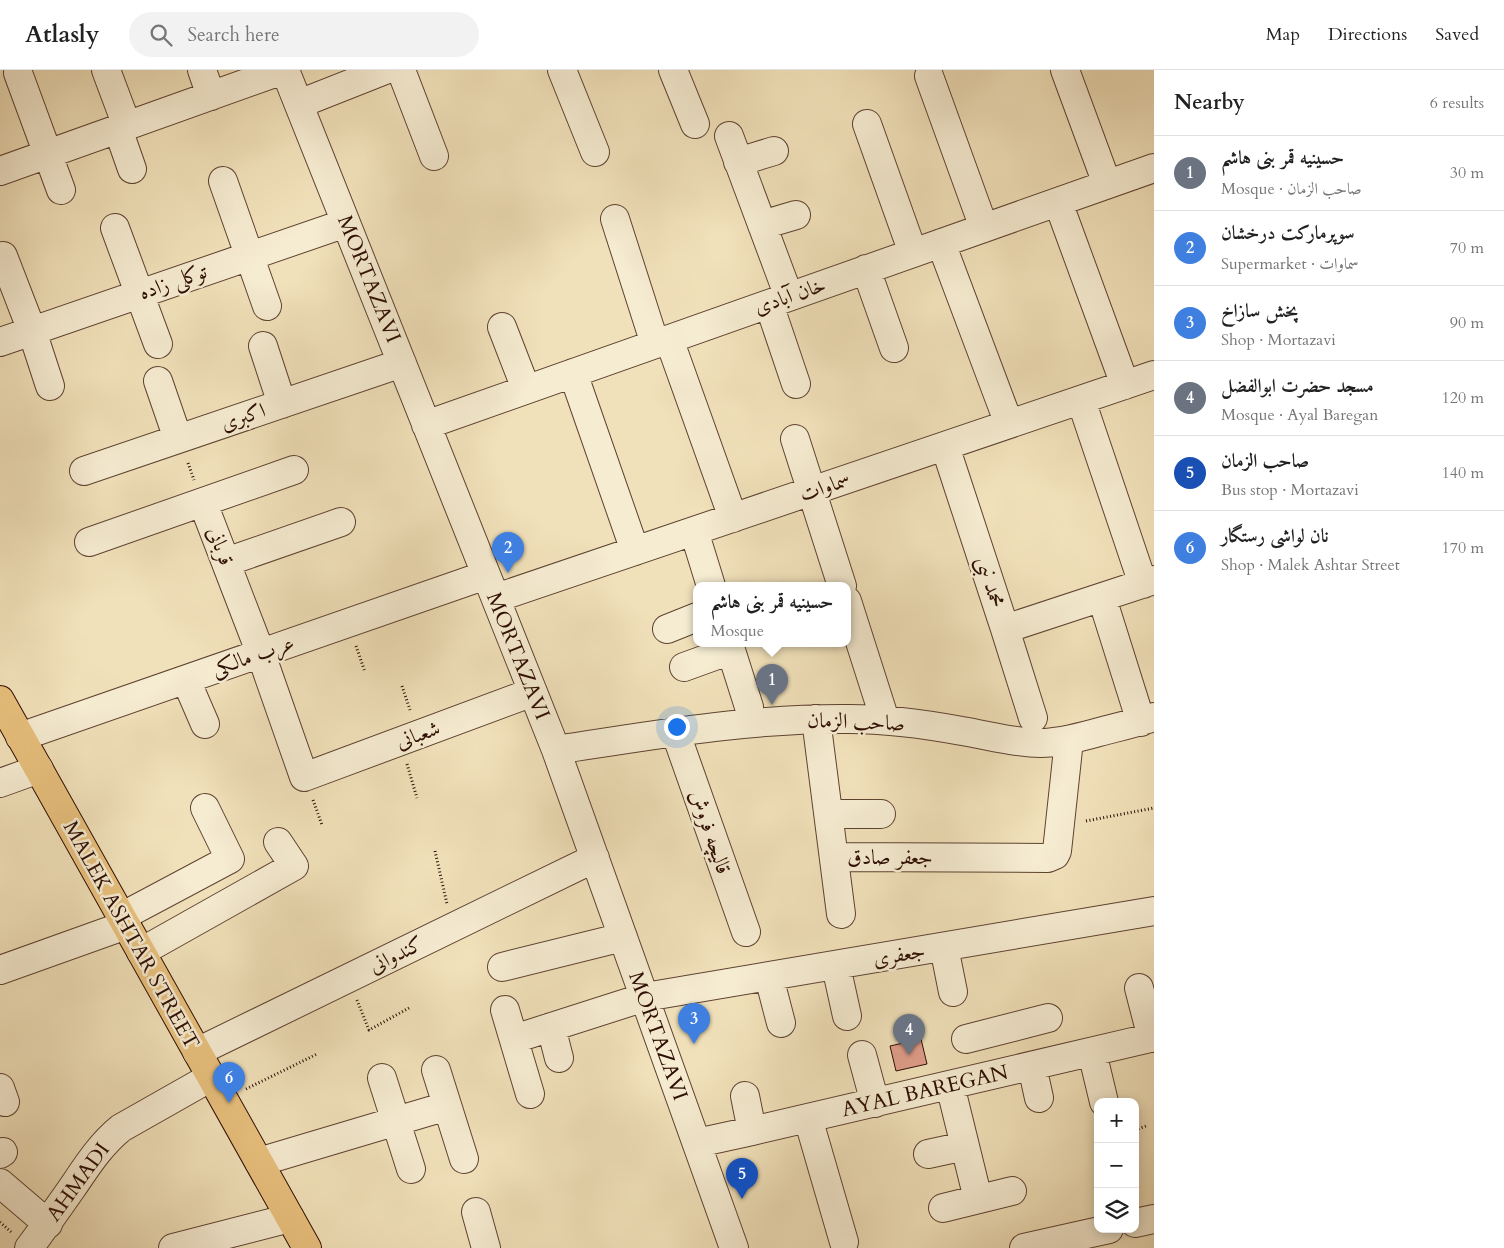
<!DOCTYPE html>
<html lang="en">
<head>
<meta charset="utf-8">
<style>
  :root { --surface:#fff; --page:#f2f2f2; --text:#222; --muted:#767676; --line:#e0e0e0; --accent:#2563eb }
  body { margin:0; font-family:Cardo,Amiri,serif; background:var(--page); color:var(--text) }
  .controls { position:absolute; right:15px; bottom:15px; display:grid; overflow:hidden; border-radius:10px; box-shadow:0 2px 12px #0003 }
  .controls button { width:45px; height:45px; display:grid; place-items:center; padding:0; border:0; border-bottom:1px solid var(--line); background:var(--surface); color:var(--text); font:25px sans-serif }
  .you { position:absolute; left:676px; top:656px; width:18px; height:18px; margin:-12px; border:4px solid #fff; border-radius:50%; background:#1a73e8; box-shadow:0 0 0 8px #1a73e833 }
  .badge { display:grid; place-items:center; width:32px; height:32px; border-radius:50%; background:var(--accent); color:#fff; font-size:16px; font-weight:700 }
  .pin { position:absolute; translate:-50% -41px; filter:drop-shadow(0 1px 2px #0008) }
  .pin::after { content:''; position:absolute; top:26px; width:18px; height:15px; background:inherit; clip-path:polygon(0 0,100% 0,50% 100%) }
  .popup { position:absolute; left:693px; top:512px; width:158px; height:65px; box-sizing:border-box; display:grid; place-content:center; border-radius:10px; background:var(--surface); filter:drop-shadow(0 1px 4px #0005); font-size:16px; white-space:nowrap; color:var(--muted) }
  .popup b { font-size:19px; color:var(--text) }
  .popup::after { content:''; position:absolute; left:50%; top:100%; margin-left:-10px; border:10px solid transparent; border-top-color:var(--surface) }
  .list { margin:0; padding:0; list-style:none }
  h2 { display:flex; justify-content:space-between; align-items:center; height:65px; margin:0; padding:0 20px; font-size:21px }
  h2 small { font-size:16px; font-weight:400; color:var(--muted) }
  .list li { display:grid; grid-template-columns:32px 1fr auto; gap:15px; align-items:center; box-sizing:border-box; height:75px; padding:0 20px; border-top:1px solid var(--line) }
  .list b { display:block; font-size:19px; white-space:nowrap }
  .list p { margin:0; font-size:16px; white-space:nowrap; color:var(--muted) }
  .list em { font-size:16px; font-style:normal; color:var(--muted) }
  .icon { flex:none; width:28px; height:28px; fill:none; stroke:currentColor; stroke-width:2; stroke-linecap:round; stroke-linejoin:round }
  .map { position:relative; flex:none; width:1154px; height:1178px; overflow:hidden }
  header { display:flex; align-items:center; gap:30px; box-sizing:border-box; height:70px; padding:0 25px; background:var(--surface); border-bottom:1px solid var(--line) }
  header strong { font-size:24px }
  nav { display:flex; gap:28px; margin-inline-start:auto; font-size:18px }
  .search { width:350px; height:45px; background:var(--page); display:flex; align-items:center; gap:12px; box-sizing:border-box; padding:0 18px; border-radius:28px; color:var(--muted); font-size:19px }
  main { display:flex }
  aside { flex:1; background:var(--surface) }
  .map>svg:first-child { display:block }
  .building { fill:#df9d8a; stroke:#2d0d03 }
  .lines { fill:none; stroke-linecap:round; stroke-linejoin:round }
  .minor-casing { stroke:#5e4231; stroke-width:30 }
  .major-casing { stroke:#2d0d03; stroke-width:30 }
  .path { stroke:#2d0d03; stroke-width:3; stroke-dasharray:1 2.5; stroke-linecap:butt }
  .minor { stroke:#f6ecd2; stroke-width:28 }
  .major { stroke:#e8c07d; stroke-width:28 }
  .labels { text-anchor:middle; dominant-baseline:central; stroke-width:5; stroke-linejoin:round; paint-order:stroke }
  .street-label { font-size:21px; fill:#2d0d03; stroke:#f6ecd2 }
</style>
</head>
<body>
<header>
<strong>Atlasly</strong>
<div class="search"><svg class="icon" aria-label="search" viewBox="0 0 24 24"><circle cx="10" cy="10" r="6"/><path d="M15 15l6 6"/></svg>Search here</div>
<nav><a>Map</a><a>Directions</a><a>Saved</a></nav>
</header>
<main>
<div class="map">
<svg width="1154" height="1178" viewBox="0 0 1154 1178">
  <rect width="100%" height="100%" fill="#f1e1ba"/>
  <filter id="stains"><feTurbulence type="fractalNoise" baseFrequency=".004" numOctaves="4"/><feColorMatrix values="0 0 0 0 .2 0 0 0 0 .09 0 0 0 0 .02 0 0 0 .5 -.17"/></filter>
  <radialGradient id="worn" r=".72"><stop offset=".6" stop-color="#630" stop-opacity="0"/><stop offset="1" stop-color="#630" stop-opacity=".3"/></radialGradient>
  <!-- building -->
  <path class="building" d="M 921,969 L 927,994 L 896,1001 L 890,976 Z"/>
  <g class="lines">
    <defs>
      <path id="minor" d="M 106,0 L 127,56
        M 202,0 L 211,26
        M 285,0 L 556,680 L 734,1178
        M 401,0 L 434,86
        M 562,0 L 595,82
        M 673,0 L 695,54
        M 1065,0 L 1107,114
        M 18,3 L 61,120
        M 929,6 L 984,158
        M 299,34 L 385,0
        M 867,54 L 913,183
        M 118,59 L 132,99
        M 729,66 L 789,227
        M 738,92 L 774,81
        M 0,101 L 283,0
        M 223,111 L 267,236
        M 1058,132 L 1125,315
        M 615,149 L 655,274
        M 762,155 L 796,145
        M 115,158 L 158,274
        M 941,173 L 1009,354
        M 3,186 L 32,261 L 50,316
        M 866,199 L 894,278
        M 769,234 L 796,314
        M 502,257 L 526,319
        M 669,269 L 733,448
        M 0,272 L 346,153
        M 263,276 L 282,334
        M 573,303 L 635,481
        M 158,311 L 178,369
        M 1081,330 L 1143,514
        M 426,355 L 1154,98
        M 795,369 L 842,516
        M 945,376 L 1005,559 L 1033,648
        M 84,401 L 402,293
        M 203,433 L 261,584 L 304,707 L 533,622
        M 694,461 L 711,516
        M 89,472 L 294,400
        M 226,492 L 341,452
        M 496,528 L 1154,305
        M 1102,528 L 1141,652
        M 847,531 L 885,650
        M 667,559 L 697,547
        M 1005,559 L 1154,510
        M 729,574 L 749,637
        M 684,597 L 731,580
        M 186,610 L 205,654
        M 816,649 L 841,844
        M 675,661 L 746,862
        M 20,667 L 486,505
        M 556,680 C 653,665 750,648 849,649 C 887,649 924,654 962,661 C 987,665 1014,673 1040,673 C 1060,673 1080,667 1099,662 C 1118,657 1136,653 1154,647
        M 0,713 L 39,699
        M 829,744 L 881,744
        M 834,787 L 1048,788 L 1055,785 L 1057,781 L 1069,670
        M 121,847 L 230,789 L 205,738
        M 944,877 L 953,922
        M 141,882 L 294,796 L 278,772
        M 836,896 L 847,946
        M 502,897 L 623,867
        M 0,900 L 126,855
        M 769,907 L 781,953
        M 1139,918 L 1152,968
        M 505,940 L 530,1024
        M 551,957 L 559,988
        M 514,969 L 645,927 L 1154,841
        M 966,969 L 1048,948
        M 197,982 L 595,788
        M 1092,982 L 1104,1032
        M 862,985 L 875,1033
        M 1032,996 L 1039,1028
        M 436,1000 L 464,1089
        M 382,1008 L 411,1099
        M 950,1015 L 978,1129
        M 0,1018 L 5,1032
        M 745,1026 L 752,1061
        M 808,1048 L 844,1172
        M 697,1073 L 752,1061 L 1154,967
        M 0,1084 L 3,1082
        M 928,1084 L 965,1076
        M 259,1092 L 447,1036
        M 0,1113 L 48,1154
        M 943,1138 L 1012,1121
        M 476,1142 L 486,1178
        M 1135,1153 L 1154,1149
        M 29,1178 C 44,1158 58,1138 72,1118 C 87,1096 100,1075 121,1058 L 211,1007
        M 173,1178 L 290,1148
        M 1024,1178 L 1109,1159"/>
      <path id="major" d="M 0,630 L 307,1178"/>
    </defs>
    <!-- minor casing -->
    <use href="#minor" class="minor-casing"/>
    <!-- major casing -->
    <use href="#major" class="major-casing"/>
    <!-- path -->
    <path class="path" d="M 188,393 L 194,410
      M 356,576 L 365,602
      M 402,616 L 410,640
      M 407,694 L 417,728
      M 313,730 L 322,755
      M 1086,751 L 1154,738
      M 435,781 L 447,834
      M 357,930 L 369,960 L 409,938
      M 246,1019 L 317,984
      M 1135,1060 L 1146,1056
      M 0,1152 L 11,1162"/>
    <!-- minor -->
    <use href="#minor" class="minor"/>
    <!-- major -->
    <use href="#major" class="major"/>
  </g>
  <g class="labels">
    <!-- street labels -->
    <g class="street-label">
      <text transform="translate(369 209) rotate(68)">MORTAZAVI</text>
      <text transform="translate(173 212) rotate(-19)">توکلی زاده</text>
      <text transform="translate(790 226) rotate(-19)">خان آبادی</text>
      <text transform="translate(243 347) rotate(-19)">اکبری</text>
      <text transform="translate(825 417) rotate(-19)">سماوات</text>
      <text transform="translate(220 476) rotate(69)">قربانی</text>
      <text transform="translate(990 512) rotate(72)">محمد نبی</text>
      <text transform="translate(253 586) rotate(-19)">عرب مالکی</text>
      <text transform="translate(518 586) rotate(68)">MORTAZAVI</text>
      <text transform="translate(856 652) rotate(2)">صاحب الزمان</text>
      <text transform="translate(418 665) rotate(-20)">شعبانی</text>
      <text transform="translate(710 762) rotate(71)">قالیچه فروش</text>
      <text x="890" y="787">جعفر صادق</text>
      <text transform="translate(131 865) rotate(61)">MALEK ASHTAR STREET</text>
      <text transform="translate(396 885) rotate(-26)">کندوانی</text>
      <text transform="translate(899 885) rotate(-10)">جعفری</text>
      <text transform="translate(658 966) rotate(70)">MORTAZAVI</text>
      <text transform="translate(925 1021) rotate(-13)">AYAL BAREGAN</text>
      <text transform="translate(78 1112) rotate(-54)">AHMADI</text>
    </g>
  </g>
  <rect width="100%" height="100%" filter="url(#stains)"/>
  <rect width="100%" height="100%" fill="url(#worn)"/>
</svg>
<div class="controls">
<button>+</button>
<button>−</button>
<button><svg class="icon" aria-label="layers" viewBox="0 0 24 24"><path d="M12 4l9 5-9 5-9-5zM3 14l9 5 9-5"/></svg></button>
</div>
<div class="you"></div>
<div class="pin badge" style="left:772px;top:635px;background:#6b7280">1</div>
<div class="popup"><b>حسینیه قمر بنی هاشم</b>Mosque</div>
<div class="pin badge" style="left:508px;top:503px;background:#3f7fe0">2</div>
<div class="pin badge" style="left:694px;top:974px;background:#3f7fe0">3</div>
<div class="pin badge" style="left:909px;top:985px;background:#6b7280">4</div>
<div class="pin badge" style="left:742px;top:1129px;background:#1a4fb4">5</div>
<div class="pin badge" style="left:229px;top:1033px;background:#3f7fe0">6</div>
</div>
<aside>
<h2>Nearby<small>6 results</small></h2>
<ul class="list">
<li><span class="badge" style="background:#6b7280">1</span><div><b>حسینیه قمر بنی هاشم</b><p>Mosque · صاحب الزمان</p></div><em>30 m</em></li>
<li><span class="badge" style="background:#3f7fe0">2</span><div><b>سوپرمارکت درخشان</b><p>Supermarket · سماوات</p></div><em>70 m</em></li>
<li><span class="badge" style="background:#3f7fe0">3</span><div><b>پخش سازاخ</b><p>Shop · Mortazavi</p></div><em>90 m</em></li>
<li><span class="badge" style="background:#6b7280">4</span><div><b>مسجد حضرت ابوالفضل</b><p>Mosque · Ayal Baregan</p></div><em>120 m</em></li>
<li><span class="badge" style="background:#1a4fb4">5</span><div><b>صاحب الزمان</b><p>Bus stop · Mortazavi</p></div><em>140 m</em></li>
<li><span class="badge" style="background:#3f7fe0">6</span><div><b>نان لواشی رستگار</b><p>Shop · Malek Ashtar Street</p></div><em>170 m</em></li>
</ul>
</aside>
</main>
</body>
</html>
